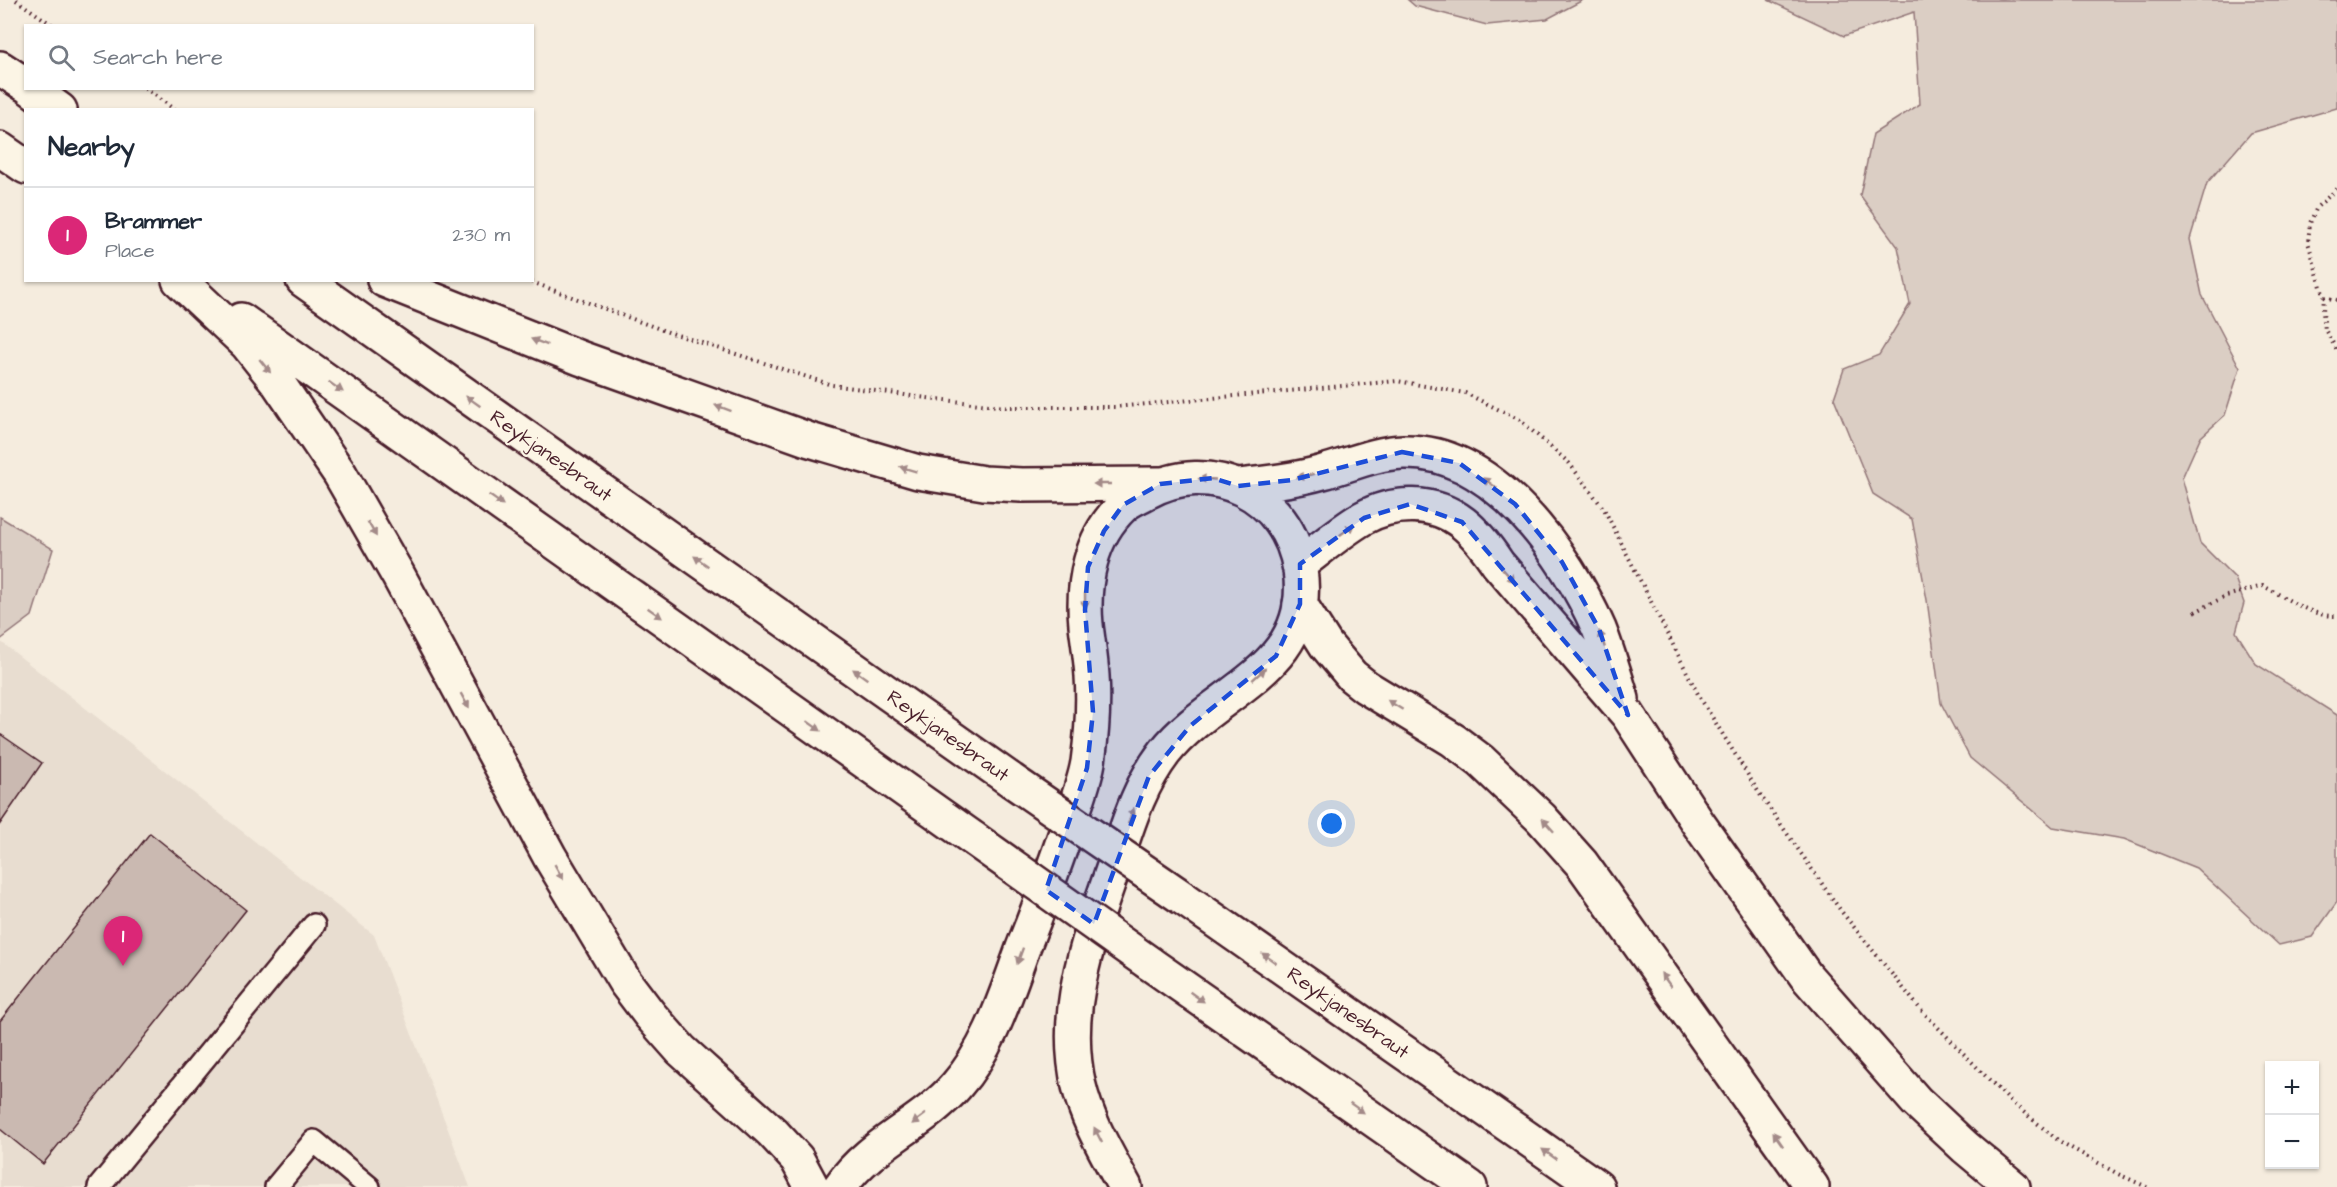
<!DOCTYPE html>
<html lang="en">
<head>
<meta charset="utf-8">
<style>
  :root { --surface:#fff; --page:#f2f2f3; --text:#1f2937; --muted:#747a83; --line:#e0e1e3; --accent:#db2777 }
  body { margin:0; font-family:"Architects Daughter",sans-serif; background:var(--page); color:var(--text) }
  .controls { position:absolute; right:18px; bottom:18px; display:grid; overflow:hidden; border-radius:0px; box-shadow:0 2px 4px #0004 }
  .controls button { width:54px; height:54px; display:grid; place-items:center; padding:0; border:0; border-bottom:2px solid var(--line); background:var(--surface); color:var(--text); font:30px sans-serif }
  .you { position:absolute; left:1332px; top:824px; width:21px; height:21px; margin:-15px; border:4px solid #fff; border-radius:50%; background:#1a73e8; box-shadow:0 0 0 9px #1a73e833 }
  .badge { display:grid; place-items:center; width:39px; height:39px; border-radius:50%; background:var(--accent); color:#fff; font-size:20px; font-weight:700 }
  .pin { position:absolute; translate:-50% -50px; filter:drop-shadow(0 2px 3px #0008) }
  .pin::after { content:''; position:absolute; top:32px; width:21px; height:18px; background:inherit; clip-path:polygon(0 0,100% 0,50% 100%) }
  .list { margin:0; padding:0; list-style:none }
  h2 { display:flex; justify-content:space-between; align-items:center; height:78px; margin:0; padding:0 24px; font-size:26px }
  h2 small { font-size:20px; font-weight:400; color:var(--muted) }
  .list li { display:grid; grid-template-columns:39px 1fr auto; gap:18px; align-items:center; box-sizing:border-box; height:96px; padding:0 24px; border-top:2px solid var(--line) }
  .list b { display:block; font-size:22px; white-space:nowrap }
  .list p { margin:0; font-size:20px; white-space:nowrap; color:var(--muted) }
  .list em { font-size:20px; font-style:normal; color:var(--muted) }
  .icon { flex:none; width:33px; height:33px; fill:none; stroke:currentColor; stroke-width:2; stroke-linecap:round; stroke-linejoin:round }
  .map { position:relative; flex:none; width:2337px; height:1187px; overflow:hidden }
  .search { position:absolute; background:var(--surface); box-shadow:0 2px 4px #0004; left:24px; top:24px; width:510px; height:66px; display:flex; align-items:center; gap:15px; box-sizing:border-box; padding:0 21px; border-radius:0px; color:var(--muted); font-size:22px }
  .panel { position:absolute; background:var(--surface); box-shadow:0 2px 4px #0004; left:24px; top:108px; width:510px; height:174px; border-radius:0px }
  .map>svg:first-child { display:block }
  .built { fill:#e8ddd0 }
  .green { fill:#dbcec4; stroke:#927678; stroke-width:1.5 }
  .building { fill:#cab9b1; stroke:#4a1f2b; stroke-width:1.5 }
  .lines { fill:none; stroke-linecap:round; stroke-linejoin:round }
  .lane-casing { stroke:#4a1f2b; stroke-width:26 }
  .secondary-casing { stroke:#4a1f2b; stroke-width:38 }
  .highway-casing { stroke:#4a1f2b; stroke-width:38 }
  .path { stroke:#4a1f2b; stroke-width:4; stroke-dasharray:1.5 4.5; stroke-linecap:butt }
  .lane { stroke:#fcf5e5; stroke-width:21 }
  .secondary { stroke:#fcf5e5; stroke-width:33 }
  .highway { stroke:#fcf5e5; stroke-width:33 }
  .highway-bridge-casing { stroke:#4a1f2b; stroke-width:38; stroke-linecap:butt }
  .highway-bridge { stroke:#fcf5e5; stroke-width:33 }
  .oneway { fill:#a38a88 }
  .marked { fill:#1d4ed8; fill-opacity:0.2; stroke:#1d4ed8; stroke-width:4.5; stroke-dasharray:12 8; stroke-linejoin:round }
  .labels { text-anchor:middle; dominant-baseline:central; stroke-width:4.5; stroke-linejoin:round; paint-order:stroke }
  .street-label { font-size:20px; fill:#4a1f2b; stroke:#fcf5e5 }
</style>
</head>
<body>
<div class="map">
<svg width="2337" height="1187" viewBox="0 0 2337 1187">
  <rect width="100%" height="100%" fill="#f5ecde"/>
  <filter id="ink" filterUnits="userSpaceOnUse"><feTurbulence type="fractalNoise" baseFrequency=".0167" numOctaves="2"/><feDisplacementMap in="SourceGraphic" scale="12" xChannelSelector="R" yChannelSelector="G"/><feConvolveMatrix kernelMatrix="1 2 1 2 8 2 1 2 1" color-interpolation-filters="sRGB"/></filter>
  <g filter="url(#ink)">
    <!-- built -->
    <path class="built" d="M 0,641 L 374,935 L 470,1187 L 0,1187 Z"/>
    <!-- green -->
    <path class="green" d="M 1408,0 L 1583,0 L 1547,19 L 1487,25 L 1415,6 Z
      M 1768,0 L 2337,0 L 2337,108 L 2251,133 L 2207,183 L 2190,239 L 2202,295 L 2240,368 L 2225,415 L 2200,438 L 2182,478 L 2200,543 L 2235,578 L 2244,603 L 2236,632 L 2256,664 L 2337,715 L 2337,902 L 2312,937 L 2279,945 L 2196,868 L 2124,839 L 2053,827 L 1970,758 L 1941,703 L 1927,600 L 1912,519 L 1873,494 L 1834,398 L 1844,369 L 1879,355 L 1910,304 L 1898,247 L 1860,195 L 1873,134 L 1920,104 L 1914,12 L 1844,36 Z
      M 0,517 L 53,549 L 32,616 L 0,640 Z"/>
    <!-- building -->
    <path class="building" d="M 0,734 L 42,763 L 0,824 Z
      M 150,833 L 246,910 L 43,1164 L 0,1129 L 0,1021 Z"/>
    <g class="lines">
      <defs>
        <path id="lane" d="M 99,1187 L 314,925
          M 276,1187 L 314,1141 L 369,1187"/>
        <path id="secondary" d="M 1238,486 C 1266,483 1295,480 1323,472 C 1349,465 1375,453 1403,452 C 1493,449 1567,555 1599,629 C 1608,652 1615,676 1622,699
          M 1300,564 C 1320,549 1341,531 1363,518 C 1393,501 1434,500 1463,523 C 1477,534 1488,549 1498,564 L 1628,715 L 1698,823 L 1806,976 L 1916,1101 L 1965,1147 L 2013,1187
          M 840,1187 C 870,1143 922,1125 956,1086 C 990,1048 1006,994 1023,948 C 1038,910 1052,873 1065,835 C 1073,811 1084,786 1088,762 C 1092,733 1094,705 1092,676 C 1091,659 1088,642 1086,625 C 1082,583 1090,537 1123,506 C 1128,501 1138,497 1145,493 C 1210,455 1289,495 1300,570 C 1315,669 1214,690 1165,752 C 1138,787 1127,828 1113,869 C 1089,939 1061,1011 1079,1086 C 1087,1121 1108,1155 1125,1187"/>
        <path id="highway" d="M 0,68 L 26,85
          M 30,88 L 60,110
          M 0,149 L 26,167
          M 179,280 L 247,344 L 278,383 L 340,474 L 398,575 L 550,857 L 625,982 L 650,1015 L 681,1050 L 772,1132 L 797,1159 L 812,1187
          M 303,280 L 1011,780
          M 384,280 L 580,358 L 810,440 L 918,472 L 984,483 L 1021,485 L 1160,484
          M 241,320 L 974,839
          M 1300,604 L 1326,645 L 1352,676 L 1366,687 L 1453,740 L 1481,761 L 1541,818 L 1582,864 L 1812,1187
          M 1183,898 L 1597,1187
          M 1149,963 L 1470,1187"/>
      </defs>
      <!-- lane casing -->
      <use href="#lane" class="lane-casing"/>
      <!-- secondary casing -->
      <use href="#secondary" class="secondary-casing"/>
      <!-- highway casing -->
      <use href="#highway" class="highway-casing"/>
      <!-- path -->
      <path class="path" d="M 16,0 L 54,26
        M 145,88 L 175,110
        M 2337,189 L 2317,207 L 2310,223 L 2308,242 L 2324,297 L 2323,312 L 2325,330 L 2337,350
        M 526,280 L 668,332 L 832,385 L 919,397 L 1006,407 L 1115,407 L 1397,381 L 1465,393 L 1520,420 L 1569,463 L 1604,509 L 1699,696 L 1761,796 L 1841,911 L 1921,1010 L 2010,1101 L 2059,1141 L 2118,1174 L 2147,1187
        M 2324,297 L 2337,300
        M 2195,612 L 2226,596 L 2263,586 C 2286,597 2311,617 2337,616"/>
      <!-- lane -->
      <use href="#lane" class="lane"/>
      <!-- secondary -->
      <use href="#secondary" class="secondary"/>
      <!-- highway -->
      <use href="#highway" class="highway"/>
      <defs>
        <path id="highway-bridge" d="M 1011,780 L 1183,898
          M 974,839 L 1149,963"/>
      </defs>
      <!-- highway-bridge casing -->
      <use href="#highway-bridge" class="highway-bridge-casing"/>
      <!-- highway-bridge -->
      <use href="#highway-bridge" class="highway-bridge"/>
    </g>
    <!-- one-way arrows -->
    <defs><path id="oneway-solid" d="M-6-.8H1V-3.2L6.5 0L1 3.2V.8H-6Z" transform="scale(1.5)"/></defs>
    <g class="oneway">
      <use href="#oneway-solid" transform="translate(539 342) rotate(-159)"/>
      <use href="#oneway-solid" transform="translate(265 366) rotate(51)"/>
      <use href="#oneway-solid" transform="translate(336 387) rotate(35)"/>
      <use href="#oneway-solid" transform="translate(473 401) rotate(-145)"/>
      <use href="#oneway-solid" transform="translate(723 408) rotate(-160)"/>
      <use href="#oneway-solid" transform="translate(908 469) rotate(-163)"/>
      <use href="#oneway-solid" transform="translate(1305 476) rotate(166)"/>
      <use href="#oneway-solid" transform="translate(1207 479) rotate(-177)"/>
      <use href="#oneway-solid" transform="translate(1490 483) rotate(-143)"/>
      <use href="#oneway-solid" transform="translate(1102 484) rotate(180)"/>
      <use href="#oneway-solid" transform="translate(496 500) rotate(35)"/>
      <use href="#oneway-solid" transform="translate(372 529) rotate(60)"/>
      <use href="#oneway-solid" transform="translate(1347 530) rotate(-36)"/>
      <use href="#oneway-solid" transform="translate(701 561) rotate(-145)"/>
      <use href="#oneway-solid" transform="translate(1508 575) rotate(49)"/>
      <use href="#oneway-solid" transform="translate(1085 600) rotate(90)"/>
      <use href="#oneway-solid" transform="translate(655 613) rotate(35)"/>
      <use href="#oneway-solid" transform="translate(1602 639) rotate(-109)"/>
      <use href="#oneway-solid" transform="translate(860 674) rotate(-145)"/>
      <use href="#oneway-solid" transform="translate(1259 674) rotate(-42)"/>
      <use href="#oneway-solid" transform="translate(465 701) rotate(61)"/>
      <use href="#oneway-solid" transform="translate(1395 705) rotate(-148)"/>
      <use href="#oneway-solid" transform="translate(814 726) rotate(35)"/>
      <use href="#oneway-solid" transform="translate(1131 816) rotate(-71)"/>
      <use href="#oneway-solid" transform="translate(1548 825) rotate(-132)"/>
      <use href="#oneway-solid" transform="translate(559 872) rotate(60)"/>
      <use href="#oneway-solid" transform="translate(1020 956) rotate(110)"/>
      <use href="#oneway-solid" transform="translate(1269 958) rotate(-145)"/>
      <use href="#oneway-solid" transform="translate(1666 980) rotate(-126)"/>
      <use href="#oneway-solid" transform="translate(1197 997) rotate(35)"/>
      <use href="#oneway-solid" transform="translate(1357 1108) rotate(35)"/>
      <use href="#oneway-solid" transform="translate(919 1119) rotate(143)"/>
      <use href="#oneway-solid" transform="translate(1098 1135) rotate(-117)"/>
      <use href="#oneway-solid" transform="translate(1778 1139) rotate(-125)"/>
      <use href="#oneway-solid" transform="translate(1549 1154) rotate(-145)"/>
    </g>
  </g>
  <!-- marked area -->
  <path class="marked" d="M 1402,452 L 1459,463 L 1515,504 L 1562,562 L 1599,629 L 1628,715 L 1462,522 L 1410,504 L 1364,518 L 1300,564 L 1300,604 L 1276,656 L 1190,726 L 1149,776 L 1094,924 L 1046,890 L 1087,768 L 1093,712 L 1085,610 L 1088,567 L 1104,531 L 1123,505 L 1160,484 L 1213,478 L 1238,486 L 1292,480 Z"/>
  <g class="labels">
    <!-- street labels -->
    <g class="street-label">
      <text transform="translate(551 456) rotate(35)">Reykjanesbraut</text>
      <text transform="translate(948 736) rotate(35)">Reykjanesbraut</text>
      <text transform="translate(1348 1013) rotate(35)">Reykjanesbraut</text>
    </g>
  </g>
</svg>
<div class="controls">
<button>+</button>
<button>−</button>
</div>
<div class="you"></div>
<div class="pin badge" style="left:123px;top:966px">1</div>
<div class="search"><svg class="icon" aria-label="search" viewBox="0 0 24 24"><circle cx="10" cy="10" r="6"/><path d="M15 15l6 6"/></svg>Search here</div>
<section class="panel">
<h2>Nearby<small></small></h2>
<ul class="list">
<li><span class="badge">1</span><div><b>Brammer</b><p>Place</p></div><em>230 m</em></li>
</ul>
</section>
</div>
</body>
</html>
